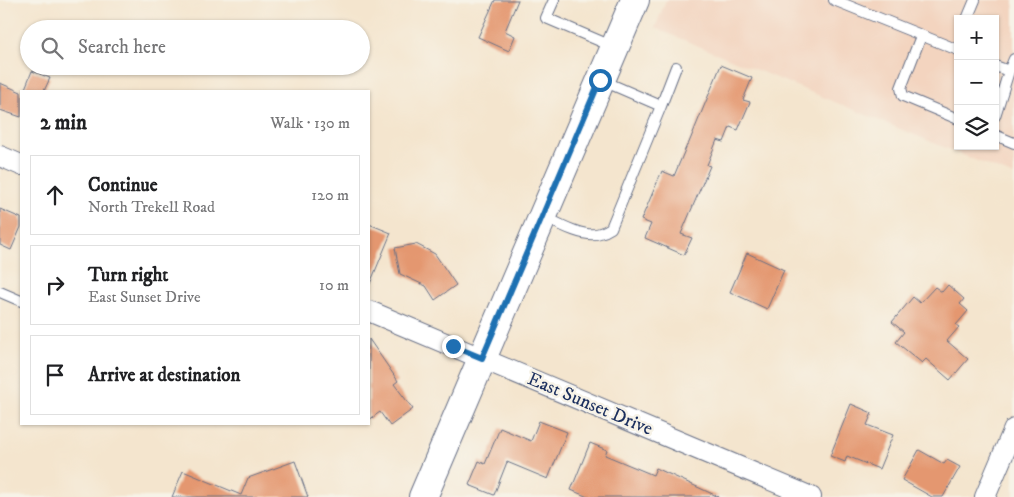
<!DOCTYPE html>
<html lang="en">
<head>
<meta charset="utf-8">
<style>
  :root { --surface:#fff; --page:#f6f6f6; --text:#202124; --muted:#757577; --line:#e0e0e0 }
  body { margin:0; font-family:"IM FELL DW Pica",serif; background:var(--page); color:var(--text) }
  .controls { position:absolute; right:15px; top:15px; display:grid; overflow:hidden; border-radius:0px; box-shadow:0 1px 4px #0004 }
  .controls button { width:45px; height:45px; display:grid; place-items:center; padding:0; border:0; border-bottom:1px solid var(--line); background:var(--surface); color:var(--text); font:25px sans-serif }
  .stop { position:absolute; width:15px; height:15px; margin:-11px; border:4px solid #1f6fb2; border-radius:50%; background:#fff }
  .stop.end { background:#1f6fb2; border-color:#fff; box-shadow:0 1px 5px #0008 }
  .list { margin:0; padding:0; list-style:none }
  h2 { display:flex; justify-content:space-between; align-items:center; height:65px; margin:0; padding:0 20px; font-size:21px }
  h2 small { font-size:16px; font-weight:400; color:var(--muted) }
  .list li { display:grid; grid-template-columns:32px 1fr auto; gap:15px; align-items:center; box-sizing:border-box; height:80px; margin:0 10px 10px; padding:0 10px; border:1px solid var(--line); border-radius:0px }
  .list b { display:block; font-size:19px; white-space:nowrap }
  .list p { margin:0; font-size:16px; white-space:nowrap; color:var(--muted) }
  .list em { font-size:16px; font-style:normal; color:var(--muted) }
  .icon { flex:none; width:28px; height:28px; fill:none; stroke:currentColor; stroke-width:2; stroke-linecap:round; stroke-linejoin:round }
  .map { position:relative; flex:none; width:1014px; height:497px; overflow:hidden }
  .search { position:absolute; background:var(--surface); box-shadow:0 1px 4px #0004; left:20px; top:20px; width:350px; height:55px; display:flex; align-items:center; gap:12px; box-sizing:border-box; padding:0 18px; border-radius:28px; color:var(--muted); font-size:19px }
  .panel { position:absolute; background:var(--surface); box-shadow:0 1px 4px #0004; left:20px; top:90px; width:350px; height:335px; border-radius:0px }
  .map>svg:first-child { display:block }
  .built { fill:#f3d4bf; fill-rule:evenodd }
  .building { fill:#e49770 }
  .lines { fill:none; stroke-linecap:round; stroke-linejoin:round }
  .lane-casing { stroke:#676f85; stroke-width:12 }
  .street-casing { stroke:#676f85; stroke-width:22 }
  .secondary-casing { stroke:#676f85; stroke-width:30 }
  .lane { stroke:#fff; stroke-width:10 }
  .street { stroke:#fff; stroke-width:20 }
  .secondary { stroke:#fff; stroke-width:28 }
  .route { stroke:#1f6fb2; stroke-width:6 }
  .labels { text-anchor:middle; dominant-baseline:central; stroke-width:5; stroke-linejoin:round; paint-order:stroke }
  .street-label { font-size:19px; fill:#1b2f5e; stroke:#f7f3e8 }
</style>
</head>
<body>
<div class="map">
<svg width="1014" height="497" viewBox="0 0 1014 497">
  <rect width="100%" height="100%" fill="#f7f3e8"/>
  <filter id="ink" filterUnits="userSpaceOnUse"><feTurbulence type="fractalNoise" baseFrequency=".02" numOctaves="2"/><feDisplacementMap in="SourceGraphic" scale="10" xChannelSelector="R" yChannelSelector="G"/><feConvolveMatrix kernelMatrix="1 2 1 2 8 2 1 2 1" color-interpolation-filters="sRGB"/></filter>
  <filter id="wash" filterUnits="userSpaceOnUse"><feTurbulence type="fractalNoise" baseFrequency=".0096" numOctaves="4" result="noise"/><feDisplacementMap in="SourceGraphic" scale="20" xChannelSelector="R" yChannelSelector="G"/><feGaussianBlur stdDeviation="1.12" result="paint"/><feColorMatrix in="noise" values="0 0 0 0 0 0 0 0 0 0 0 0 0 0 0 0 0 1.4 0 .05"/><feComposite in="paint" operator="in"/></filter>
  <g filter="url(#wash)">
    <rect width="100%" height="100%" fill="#f4e5ce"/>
    <!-- built -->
    <path class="built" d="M 666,0 L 1014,0 L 1014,176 L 655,28 ZM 958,19 L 995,19 L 995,146 L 958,146 Z"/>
    <g id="blocks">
      <!-- building -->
      <path class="building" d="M 495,0 L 518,0 L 505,31 L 515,36 L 509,51 L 478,37 Z
        M 721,65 L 752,78 L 743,100 L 750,102 L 738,130 L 730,127 L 724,142 L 717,140 L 707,165 L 710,166 L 681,234 L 692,238 L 684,255 L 645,238 L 651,224 L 641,220 L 662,171 L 674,176 L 687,145 L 688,145 Z
        M 32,71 L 50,78 L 44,91 L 24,91 Z
        M 0,83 L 21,92 L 21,117 L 0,110 Z
        M 0,209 L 21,218 L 21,227 L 11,250 L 0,245 Z
        M 369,224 L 391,233 L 369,286 Z
        M 416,244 L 435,254 L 456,285 L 435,300 L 426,286 L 400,274 L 395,248 Z
        M 747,253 L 784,270 L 767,309 L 730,292 Z
        M 948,285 L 964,299 L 960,304 L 968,311 L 956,325 L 959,327 L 947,341 L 968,359 L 950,380 L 926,359 L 922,363 L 896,342 L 904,332 L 892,322 L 913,297 L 920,303 L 935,287 L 942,292 Z
        M 369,339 L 398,381 L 394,384 L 413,409 L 390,426 L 380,412 L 369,420 Z
        M 851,404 L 872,413 L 867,425 L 893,435 L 879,469 L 847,456 L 845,462 L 830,456 Z
        M 539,421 L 567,432 L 548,479 L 507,462 L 494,495 L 469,485 L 479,461 L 485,464 L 500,428 L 531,441 Z
        M 590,443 L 607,450 L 605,455 L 653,475 L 656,468 L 719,497 L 588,497 L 571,490 Z
        M 919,450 L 944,464 L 947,460 L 960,467 L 943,497 L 932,497 L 902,480 Z
        M 295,461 L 308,497 L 172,497 L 183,471 L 241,495 L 248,478 Z"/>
    </g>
  </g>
  <g filter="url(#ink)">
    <use href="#blocks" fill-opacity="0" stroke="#676f85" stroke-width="1"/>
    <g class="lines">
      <defs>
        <path id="lane" d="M 554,0 L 546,18 L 614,47
          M 834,0 L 958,50
          M 967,19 L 975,0
          M 921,36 L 901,88 L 903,96 L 958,119
          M 995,66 L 1009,71 L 995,116
          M 1009,71 L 1014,59
          M 661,106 L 676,67
          M 995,135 L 1014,143
          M 543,216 C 557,223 585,239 600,233 C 604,232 608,230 611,228 L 661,106 L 601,80
          M 0,292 L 21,301"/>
        <path id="street" d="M 0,156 L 21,165
          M 369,311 L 811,497
          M 985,497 L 1014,429"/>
        <path id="secondary" d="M 423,497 L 635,0"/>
      </defs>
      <!-- lane casing -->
      <use href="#lane" class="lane-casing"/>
      <!-- street casing -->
      <use href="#street" class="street-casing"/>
      <!-- secondary casing -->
      <use href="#secondary" class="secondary-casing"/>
      <!-- lane -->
      <use href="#lane" class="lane"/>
      <!-- street -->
      <use href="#street" class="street"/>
      <!-- secondary -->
      <use href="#secondary" class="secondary"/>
    </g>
  </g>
  <g class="lines" filter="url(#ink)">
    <!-- route -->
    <path class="route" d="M 453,346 L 482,358 L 600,80"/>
  </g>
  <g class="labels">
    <!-- street labels -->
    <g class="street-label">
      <text transform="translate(590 404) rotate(23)">East Sunset Drive</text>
    </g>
  </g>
</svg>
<div class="controls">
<button>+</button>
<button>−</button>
<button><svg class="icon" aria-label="layers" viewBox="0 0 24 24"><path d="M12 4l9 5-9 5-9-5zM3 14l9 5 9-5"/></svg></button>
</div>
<div class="stop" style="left:600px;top:80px"></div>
<div class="stop end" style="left:453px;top:346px"></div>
<div class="search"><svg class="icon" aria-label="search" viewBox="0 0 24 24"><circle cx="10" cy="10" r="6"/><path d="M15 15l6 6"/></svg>Search here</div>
<section class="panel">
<h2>2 min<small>Walk · 130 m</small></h2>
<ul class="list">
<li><svg class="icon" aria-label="ahead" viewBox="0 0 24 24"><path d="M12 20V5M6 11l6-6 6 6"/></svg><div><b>Continue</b><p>North Trekell Road</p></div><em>120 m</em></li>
<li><svg class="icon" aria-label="right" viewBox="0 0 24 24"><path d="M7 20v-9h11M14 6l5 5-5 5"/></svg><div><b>Turn right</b><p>East Sunset Drive</p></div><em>10 m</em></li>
<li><svg class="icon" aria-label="arrive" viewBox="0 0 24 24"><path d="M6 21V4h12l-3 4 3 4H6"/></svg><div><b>Arrive at destination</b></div></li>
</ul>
</section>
</div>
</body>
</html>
